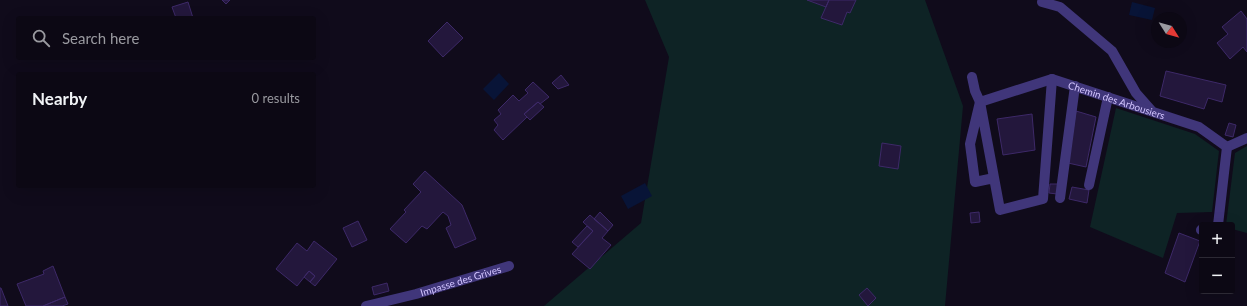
<!DOCTYPE html>
<html lang="en">
<head>
<meta charset="utf-8">
<style>
  :root { --surface:#0c0814; --page:#15111d; --text:#f1f3f6; --muted:#9a9aa0; --line:#2c2934 }
  body { margin:0; font-family:Lato,sans-serif; background:var(--page); color:var(--text) }
  .controls { position:absolute; right:12px; bottom:12px; display:grid; overflow:hidden; border-radius:4px; box-shadow:0 4px 16px #0002 }
  .controls button { width:36px; height:36px; display:grid; place-items:center; padding:0; border:0; border-bottom:1px solid var(--line); background:var(--surface); color:var(--text); font:20px sans-serif }
  .compass { position:absolute; left:1151px; top:12px; width:36px; height:36px; border-radius:50%; background:var(--surface); box-shadow:0 4px 16px #0002; rotate:127deg }
  .list { margin:0; padding:0; list-style:none }
  h2 { display:flex; justify-content:space-between; align-items:center; height:52px; margin:0; padding:0 16px; font-size:17px }
  h2 small { font-size:13px; font-weight:400; color:var(--muted) }
  .icon { flex:none; width:22px; height:22px; fill:none; stroke:currentColor; stroke-width:2; stroke-linecap:round; stroke-linejoin:round }
  .map { position:relative; flex:none; width:1247px; height:306px; overflow:hidden }
  .search { position:absolute; background:var(--surface); box-shadow:0 4px 16px #0002; left:16px; top:16px; width:300px; height:44px; display:flex; align-items:center; gap:10px; box-sizing:border-box; padding:0 14px; border-radius:4px; color:var(--muted); font-size:15px }
  .panel { position:absolute; background:var(--surface); box-shadow:0 4px 16px #0002; left:16px; top:72px; width:300px; height:116px; border-radius:4px }
  .map>svg:first-child { display:block }
  .green { fill:#0e2325 }
  .water { fill:#081437 }
  .building { fill:#23173c; stroke:#3d2968 }
  .lines { fill:none; stroke-linecap:round; stroke-linejoin:round }
  .minor { stroke:#40367a; stroke-width:10 }
  .labels { text-anchor:middle; dominant-baseline:central; stroke-width:3; stroke-linejoin:round; paint-order:stroke }
  .street-label { font-size:10px; fill:#d3c5ff; stroke:#100b1b }
</style>
</head>
<body>
<div class="map">
<svg width="1247" height="306" viewBox="0 0 1247 306">
  <rect width="100%" height="100%" fill="#100b1b"/>
  <!-- green -->
  <path class="green" d="M 645,0 L 925,0 L 963,106 L 945,306 L 544,306 L 641,223 L 669,57 Z
    M 1116,108 L 1195,134 L 1219,151 L 1212,212 L 1177,213 L 1163,258 L 1090,227 Z
    M 1247,146 L 1247,233 L 1232,229 L 1232,225 L 1226,225 L 1235,153 Z"/>
  <!-- water -->
  <path class="water" d="M 1132,2 L 1155,8 L 1152,20 L 1129,15 Z
    M 499,73 L 509,84 L 494,100 L 483,89 Z
    M 645,183 L 652,196 L 628,209 L 621,196 Z"/>
  <!-- building -->
  <path class="building" d="M 222,0 L 230,0 L 226,4 Z
    M 807,0 L 829,0 L 826,7 Z
    M 829,0 L 856,0 L 850,13 L 847,12 L 842,25 L 821,18 Z
    M 188,2 L 193,18 L 176,18 L 172,7 Z
    M 1241,11 L 1247,19 L 1247,52 L 1243,47 L 1230,59 L 1217,43 L 1228,34 L 1222,27 Z
    M 447,22 L 463,38 L 443,57 L 428,41 Z
    M 1166,71 L 1226,85 L 1222,102 L 1208,98 L 1204,109 L 1160,96 Z
    M 561,75 L 569,85 L 558,89 L 552,83 Z
    M 533,82 L 549,97 L 540,104 L 538,102 L 524,114 L 527,117 L 503,140 L 494,130 L 498,125 L 494,120 L 501,114 L 498,110 L 513,95 L 519,101 L 528,93 L 525,90 Z
    M 538,102 L 544,107 L 530,120 L 524,114 Z
    M 1076,111 L 1096,117 L 1086,167 L 1068,163 Z
    M 1032,114 L 1035,150 L 1003,155 L 997,119 Z
    M 1229,123 L 1236,125 L 1233,137 L 1225,135 Z
    M 882,143 L 901,146 L 898,169 L 879,166 Z
    M 425,171 L 462,205 L 476,239 L 455,248 L 446,228 L 451,225 L 448,216 L 443,212 L 427,229 L 422,226 L 406,243 L 390,229 L 406,212 L 404,210 L 421,192 L 413,184 Z
    M 1050,184 L 1058,184 L 1057,194 L 1049,193 Z
    M 1072,187 L 1089,190 L 1087,203 L 1069,199 Z
    M 600,212 L 613,225 L 608,231 L 594,219 Z
    M 979,212 L 980,222 L 971,223 L 970,213 Z
    M 590,215 L 608,231 L 602,238 L 611,245 L 590,269 L 572,254 L 593,231 L 583,222 Z
    M 358,221 L 367,240 L 352,247 L 343,228 Z
    M 587,226 L 593,231 L 578,247 L 572,242 Z
    M 1179,233 L 1200,241 L 1185,282 L 1165,273 Z
    M 314,241 L 337,259 L 315,286 L 310,282 L 315,276 L 309,271 L 297,286 L 276,269 L 297,243 L 307,251 Z
    M 53,266 L 65,297 L 43,306 L 26,306 L 17,284 L 44,274 L 43,271 Z
    M 309,271 L 315,276 L 310,282 L 304,277 Z
    M 387,283 L 389,291 L 374,295 L 372,287 Z
    M 0,288 L 1,288 L 8,306 L 0,306 Z
    M 867,288 L 876,298 L 868,306 L 859,295 Z
    M 65,297 L 68,304 L 62,306 L 43,306 Z"/>
  <g class="lines">
    <!-- minor -->
    <g class="minor">
      <path d="M 1042,2 L 1060,7 L 1112,51 L 1136,93 L 1151,110"/>
      <path id="s1" d="M 972,77 L 975,91 L 980,102 L 1052,79 L 1199,127 L 1227,147 L 1247,138"/>
      <path d="M 994,178 L 975,182 L 970,144 L 980,102 L 1000,210 L 1043,199 L 1052,79"/>
      <path d="M 1089,185 L 1108,97"/>
      <path d="M 1060,198 L 1075,86"/>
      <path d="M 1217,225 L 1218,225 L 1227,147"/>
      <path d="M 1201,230 L 1202,229"/>
      <path id="s2" d="M 366,306 L 416,294 L 509,266"/>
    </g>
  </g>
  <g class="labels">
    <!-- street labels -->
    <g class="street-label">
      <text stroke="none"><textPath href="#s1" startOffset="170">Chemin des Arbousiers</textPath></text>
      <text stroke="none"><textPath href="#s2" startOffset="98">Impasse des Grives</textPath></text>
    </g>
  </g>
</svg>
<div class="controls">
<button>+</button>
<button>−</button>
</div>
<svg class="compass" viewBox="-18 -18 36 36"><path d="M0-13l5 13h-10z" fill="#e53935"/><path d="M0 13l5-13h-10z" fill="#9a9aa0"/></svg>
<div class="search"><svg class="icon" aria-label="search" viewBox="0 0 24 24"><circle cx="10" cy="10" r="6"/><path d="M15 15l6 6"/></svg>Search here</div>
<section class="panel">
<h2>Nearby<small>0 results</small></h2>
<ul class="list">
</ul>
</section>
</div>
</body>
</html>
